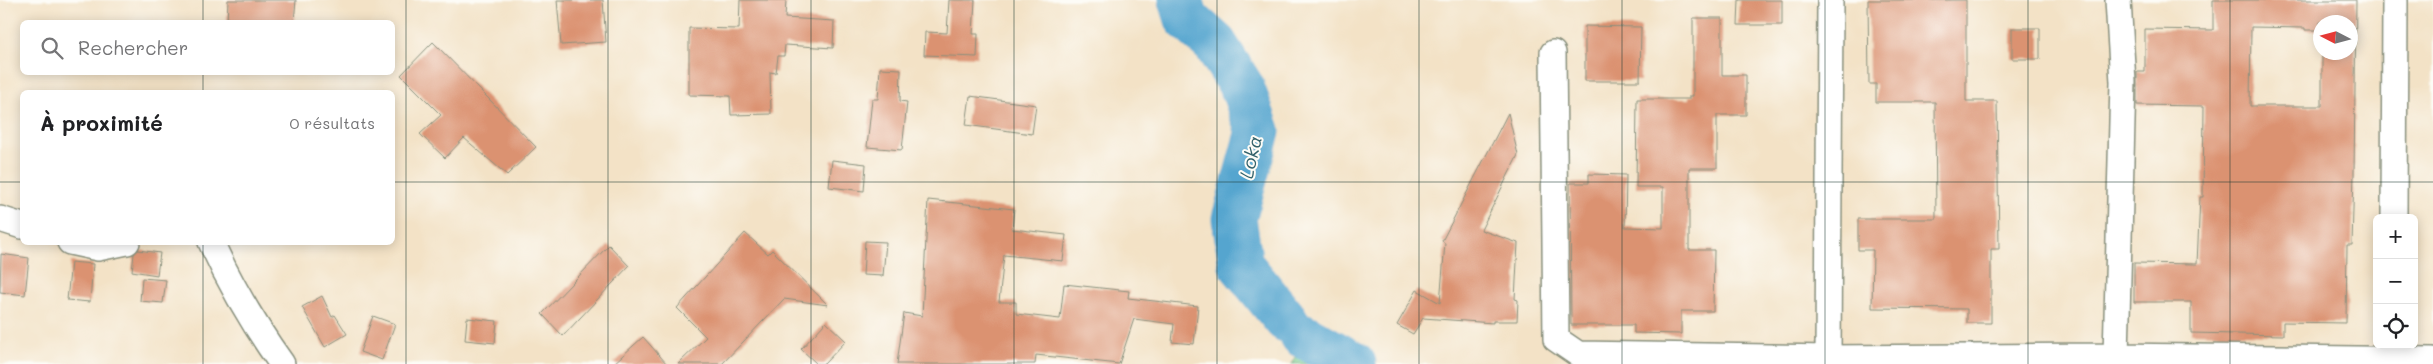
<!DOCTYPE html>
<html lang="fr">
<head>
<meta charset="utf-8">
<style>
  :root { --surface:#fff; --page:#f2f2f2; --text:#202124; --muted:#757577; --line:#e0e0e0 }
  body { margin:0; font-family:Mali,sans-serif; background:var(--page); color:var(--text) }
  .controls { position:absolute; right:15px; bottom:15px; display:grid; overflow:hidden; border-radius:8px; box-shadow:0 2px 12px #0003 }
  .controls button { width:45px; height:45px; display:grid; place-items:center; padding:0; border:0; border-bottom:1px solid var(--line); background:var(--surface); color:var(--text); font:25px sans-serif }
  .compass { position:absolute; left:2313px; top:15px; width:45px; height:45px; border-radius:50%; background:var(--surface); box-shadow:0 2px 12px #0003; rotate:276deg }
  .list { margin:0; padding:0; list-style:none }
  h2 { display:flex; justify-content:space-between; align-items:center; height:65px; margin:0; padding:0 20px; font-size:21px }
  h2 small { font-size:16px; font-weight:400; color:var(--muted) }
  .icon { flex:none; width:28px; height:28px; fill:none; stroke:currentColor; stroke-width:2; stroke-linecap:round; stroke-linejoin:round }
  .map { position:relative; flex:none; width:2433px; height:364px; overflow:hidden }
  .search { position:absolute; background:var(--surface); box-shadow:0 2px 12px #0003; left:20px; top:20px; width:375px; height:55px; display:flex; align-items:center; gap:12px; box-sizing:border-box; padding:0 18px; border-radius:8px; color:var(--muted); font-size:19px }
  .panel { position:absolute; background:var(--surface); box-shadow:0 2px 12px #0003; left:20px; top:90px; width:375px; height:155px; border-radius:8px }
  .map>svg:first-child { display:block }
  .wetland { fill:url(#wetland-marsh); stroke:#4e8662 }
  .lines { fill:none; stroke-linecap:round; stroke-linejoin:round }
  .river { stroke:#55a5cf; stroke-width:45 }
  .building { fill:#db9271; fill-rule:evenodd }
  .minor-casing { stroke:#89907d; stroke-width:28 }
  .minor { stroke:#fff; stroke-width:25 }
  .grid { fill:none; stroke:#1f3d34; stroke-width:1; stroke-opacity:0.55 }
  .labels { text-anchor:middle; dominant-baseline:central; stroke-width:4; stroke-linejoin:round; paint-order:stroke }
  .water-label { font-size:19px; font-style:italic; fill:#32616a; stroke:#fdfcf7 }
</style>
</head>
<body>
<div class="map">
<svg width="2433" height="364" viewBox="0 0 2433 364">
  <defs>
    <pattern id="wetland-marsh" width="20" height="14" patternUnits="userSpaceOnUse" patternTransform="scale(1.25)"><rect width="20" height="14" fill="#7dd091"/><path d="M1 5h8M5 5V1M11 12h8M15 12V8" fill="none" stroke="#6a7"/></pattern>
  </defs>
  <rect width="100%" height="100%" fill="#fdfcf7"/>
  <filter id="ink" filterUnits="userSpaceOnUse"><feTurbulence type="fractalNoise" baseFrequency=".02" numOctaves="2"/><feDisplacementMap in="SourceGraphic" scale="10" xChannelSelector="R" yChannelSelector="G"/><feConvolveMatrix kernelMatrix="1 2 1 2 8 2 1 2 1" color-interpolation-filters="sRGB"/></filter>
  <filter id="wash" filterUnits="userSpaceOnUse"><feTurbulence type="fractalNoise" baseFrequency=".0096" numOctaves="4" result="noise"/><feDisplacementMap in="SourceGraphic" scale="20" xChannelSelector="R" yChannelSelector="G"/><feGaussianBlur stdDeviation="1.12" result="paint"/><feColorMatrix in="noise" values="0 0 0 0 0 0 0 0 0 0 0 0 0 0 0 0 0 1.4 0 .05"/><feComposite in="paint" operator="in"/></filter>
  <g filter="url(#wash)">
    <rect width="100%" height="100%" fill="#f3e2c6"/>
    <!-- wetland -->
    <path class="wetland" d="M 1301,347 L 1333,364 L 1291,364 Z"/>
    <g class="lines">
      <!-- river -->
      <path class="river" d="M 1181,0 L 1187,19 L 1215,44 L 1242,87 L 1258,131 L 1234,219 L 1241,265 L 1286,320
        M 1302,335 L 1354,364"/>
    </g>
    <g id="blocks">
      <!-- building -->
      <path class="building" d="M 228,0 L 296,0 L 294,22 L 227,22 Z
        M 557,0 L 603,0 L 606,42 L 561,45 Z
        M 740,0 L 786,0 L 785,18 L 834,21 L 833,48 L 785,45 L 784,56 L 778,56 L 776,73 L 770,72 L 771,114 L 731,115 L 730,96 L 689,95 L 689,28 L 739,29 Z
        M 949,0 L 975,0 L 973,34 L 978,34 L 977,57 L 924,55 L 925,32 L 947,33 Z
        M 1739,0 L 1782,0 L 1782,25 L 1738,25 Z
        M 1868,0 L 1966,0 L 1966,101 L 1997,101 L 1999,249 L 1991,249 L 1991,323 L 1967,323 L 1967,309 L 1872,308 L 1873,250 L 1858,250 L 1858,219 L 1936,219 L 1935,102 L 1876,102 L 1876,84 L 1869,84 Z
        M 2213,0 L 2356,0 L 2354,173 L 2352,245 L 2347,245 L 2346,323 L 2283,322 L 2283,335 L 2191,333 L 2191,302 L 2134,302 L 2134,263 L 2197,264 L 2200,197 L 2203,197 L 2204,106 L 2137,105 L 2137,72 L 2145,72 L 2145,29 L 2213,30 ZM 2320,22 L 2350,22 L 2350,52 L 2322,52 L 2322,106 L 2250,106 L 2251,27 L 2305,28 L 2305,30 L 2320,30 Z
        M 1693,18 L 1722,18 L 1722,75 L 1746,75 L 1746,115 L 1717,115 L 1717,168 L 1689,168 L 1689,250 L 1714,250 L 1713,311 L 1681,311 L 1681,334 L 1634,333 L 1634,325 L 1571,325 L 1570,183 L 1589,183 L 1589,174 L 1626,175 L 1625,227 L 1663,228 L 1663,187 L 1636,187 L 1637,99 L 1689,99 L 1689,96 L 1693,96 Z
        M 1585,26 L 1641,27 L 1640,81 L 1585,81 Z
        M 2012,28 L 2040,28 L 2040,59 L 2012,59 Z
        M 433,42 L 536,147 L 507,175 L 464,138 L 445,158 L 420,134 L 441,115 L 401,75 Z
        M 880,68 L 901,69 L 900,101 L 907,102 L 902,150 L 867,147 L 872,99 L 878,99 Z
        M 970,96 L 1036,105 L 1032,134 L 966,125 Z
        M 1508,113 L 1518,155 L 1481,230 L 1518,243 L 1515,299 L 1518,300 L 1517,321 L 1493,321 L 1493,323 L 1423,318 L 1413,334 L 1397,325 L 1417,290 L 1440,303 L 1445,243 L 1442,241 Z
        M 832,160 L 866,164 L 864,191 L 829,187 Z
        M 928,200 L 1014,209 L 1012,229 L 1066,235 L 1063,261 L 1004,255 L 999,302 L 1016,302 L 1016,314 L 1060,319 L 1064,284 L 1129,291 L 1128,298 L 1198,306 L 1194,344 L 1172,342 L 1174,324 L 1134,319 L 1119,364 L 1036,355 L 1035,364 L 897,364 L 904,313 L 922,316 Z
        M 745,233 L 768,254 L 772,250 L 828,305 L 784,299 L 722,364 L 678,364 L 706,337 L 677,308 Z
        M 865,241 L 886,242 L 883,276 L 863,275 Z
        M 609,245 L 629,266 L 563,336 L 542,314 Z
        M 138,250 L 160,253 L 157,275 L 132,271 L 134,254 Z
        M 1,254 L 29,258 L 25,295 L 0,292 Z
        M 71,262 L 93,264 L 90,302 L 67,300 Z
        M 142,278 L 166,280 L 163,303 L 140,301 Z
        M 322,296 L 332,317 L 335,315 L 347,334 L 325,347 L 302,307 Z
        M 373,316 L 395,324 L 382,360 L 360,352 Z
        M 467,318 L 497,321 L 495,343 L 465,340 Z
        M 826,322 L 846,341 L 824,364 L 817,364 L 801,349 Z
        M 643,337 L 667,364 L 613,364 Z"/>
    </g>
  </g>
  <g filter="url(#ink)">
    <use href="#blocks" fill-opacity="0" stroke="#89907d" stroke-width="1"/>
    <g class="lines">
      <defs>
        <path id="minor" d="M 1553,53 L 1556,339 L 1578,354 L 1828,358 L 2116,356 L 2433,360
          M 2394,218 L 2395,0
          M 0,219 L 22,226
          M 70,242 L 98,248 L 127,242
          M 211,242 C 231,286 254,325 282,364
          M 2116,356 L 2123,82 L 2118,0
          M 1828,358 L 1830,0"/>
      </defs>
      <!-- minor casing -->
      <use href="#minor" class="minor-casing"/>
      <!-- minor -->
      <use href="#minor" class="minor"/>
    </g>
  </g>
  <!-- grid -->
  <path class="grid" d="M 203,0 L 203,22M 406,0 L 406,364M 608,0 L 608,364M 811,0 L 811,364M 1014,0 L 1014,364M 1217,0 L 1217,364M 1419,0 L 1419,364M 1622,0 L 1622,364M 1825,0 L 1825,364M 2028,0 L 2028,364M 2230,0 L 2230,364M 203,72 L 203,92M 0,182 L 22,182M 392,182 L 2433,182M 203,242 L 203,364"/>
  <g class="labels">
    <!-- water labels -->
    <g class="water-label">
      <text transform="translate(1250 157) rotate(-77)">Loka</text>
    </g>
  </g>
</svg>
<div class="controls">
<button>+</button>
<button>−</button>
<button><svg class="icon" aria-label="locate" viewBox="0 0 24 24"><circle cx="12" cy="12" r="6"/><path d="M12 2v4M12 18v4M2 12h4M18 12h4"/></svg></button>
</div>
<svg class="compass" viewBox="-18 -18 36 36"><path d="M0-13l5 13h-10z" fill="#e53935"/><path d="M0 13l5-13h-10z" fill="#757577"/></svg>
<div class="search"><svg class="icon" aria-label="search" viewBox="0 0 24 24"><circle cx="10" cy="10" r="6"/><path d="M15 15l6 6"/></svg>Rechercher</div>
<section class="panel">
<h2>À proximité<small>0 résultats</small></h2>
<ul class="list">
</ul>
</section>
</div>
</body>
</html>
